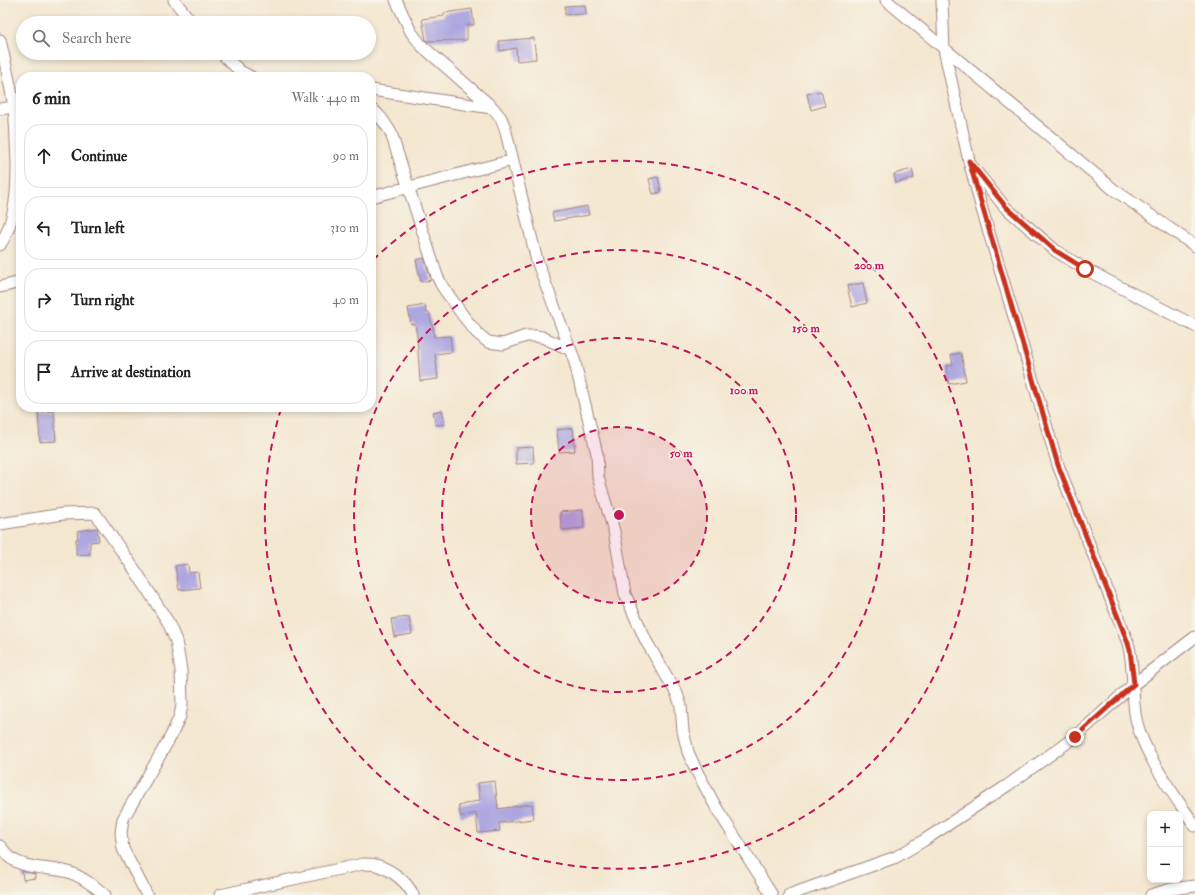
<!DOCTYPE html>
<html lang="en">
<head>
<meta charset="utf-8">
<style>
  :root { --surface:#fff; --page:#f6f6f6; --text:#222; --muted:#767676; --line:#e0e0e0 }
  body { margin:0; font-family:"IM FELL Double Pica",serif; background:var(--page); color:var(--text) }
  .controls { position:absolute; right:12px; bottom:12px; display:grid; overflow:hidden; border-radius:8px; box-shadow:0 2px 6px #0003 }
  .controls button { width:36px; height:36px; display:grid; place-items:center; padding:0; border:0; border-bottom:1px solid var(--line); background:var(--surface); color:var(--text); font:20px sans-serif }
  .stop { position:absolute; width:12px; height:12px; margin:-9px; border:3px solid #c8321e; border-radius:50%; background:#fff }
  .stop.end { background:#c8321e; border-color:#fff; box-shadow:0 1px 4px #0008 }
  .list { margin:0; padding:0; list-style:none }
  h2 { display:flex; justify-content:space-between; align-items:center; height:52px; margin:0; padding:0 16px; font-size:17px }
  h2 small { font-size:13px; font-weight:400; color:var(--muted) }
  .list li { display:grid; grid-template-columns:26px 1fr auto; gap:12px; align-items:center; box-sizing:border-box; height:64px; margin:0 8px 8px; padding:0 8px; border:1px solid var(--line); border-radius:16px }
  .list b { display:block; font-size:15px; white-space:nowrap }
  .list em { font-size:13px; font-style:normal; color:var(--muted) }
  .icon { flex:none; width:22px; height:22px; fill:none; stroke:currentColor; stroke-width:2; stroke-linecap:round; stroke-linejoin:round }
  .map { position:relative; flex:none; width:1195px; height:895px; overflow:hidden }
  .search { position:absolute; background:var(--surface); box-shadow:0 2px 6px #0003; left:16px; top:16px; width:360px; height:44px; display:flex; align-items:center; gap:10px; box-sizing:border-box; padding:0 14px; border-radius:22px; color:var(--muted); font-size:15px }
  .panel { position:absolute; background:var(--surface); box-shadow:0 2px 6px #0003; left:16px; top:72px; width:360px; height:340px; border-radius:16px }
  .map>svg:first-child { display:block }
  .building { fill:#ada6e0 }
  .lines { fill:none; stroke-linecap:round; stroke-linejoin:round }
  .minor-casing { stroke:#9f837e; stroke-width:13 }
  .minor { stroke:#fff; stroke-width:11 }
  .route { stroke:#c8321e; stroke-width:5 }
  .ring { fill:none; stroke:#c2185b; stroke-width:2; stroke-dasharray:7 5 }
  .centre { fill:#c2185b; stroke:#f7f3e8; stroke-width:2 }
  .ring-label { font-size:12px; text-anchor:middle; font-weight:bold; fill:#c2185b; stroke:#f7f3e8; stroke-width:3; stroke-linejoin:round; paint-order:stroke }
</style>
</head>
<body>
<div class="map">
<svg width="1195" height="895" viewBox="0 0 1195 895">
  <rect width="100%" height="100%" fill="#f7f3e8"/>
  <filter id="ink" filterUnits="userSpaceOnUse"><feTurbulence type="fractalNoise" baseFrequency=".025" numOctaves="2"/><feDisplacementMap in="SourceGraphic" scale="8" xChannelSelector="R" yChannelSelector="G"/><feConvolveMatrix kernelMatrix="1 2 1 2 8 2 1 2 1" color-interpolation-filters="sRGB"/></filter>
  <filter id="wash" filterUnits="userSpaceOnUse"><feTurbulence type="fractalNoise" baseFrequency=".012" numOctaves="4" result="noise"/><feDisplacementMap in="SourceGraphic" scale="16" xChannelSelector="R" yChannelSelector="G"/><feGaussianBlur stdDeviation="0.9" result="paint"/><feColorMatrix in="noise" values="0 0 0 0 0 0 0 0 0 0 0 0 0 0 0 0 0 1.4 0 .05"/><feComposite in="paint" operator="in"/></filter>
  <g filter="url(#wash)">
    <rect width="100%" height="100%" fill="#f4e7d0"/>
    <g id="blocks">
      <!-- building -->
      <path class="building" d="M 585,5 L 586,14 L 565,15 L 565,6 Z
        M 472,9 L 474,25 L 467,25 L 467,40 L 427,41 L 426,40 L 422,19 L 444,16 L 444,13 Z
        M 534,38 L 536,59 L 517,61 L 516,48 L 500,51 L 499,41 Z
        M 821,91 L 825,106 L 811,110 L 807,94 Z
        M 912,169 L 914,178 L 896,183 L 894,174 Z
        M 658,177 L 661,192 L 653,194 L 649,179 Z
        M 587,206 L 589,215 L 554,221 L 552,213 Z
        M 424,258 L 431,280 L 421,282 L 416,260 Z
        M 863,283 L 867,303 L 852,307 L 847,286 Z
        M 425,305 L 426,313 L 429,312 L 432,326 L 433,326 L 434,337 L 450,336 L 452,352 L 435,354 L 438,379 L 420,381 L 417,336 L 415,324 L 411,324 L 408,308 Z
        M 961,353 L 966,381 L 949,384 L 946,366 L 953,365 L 951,355 Z
        M 442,410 L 445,424 L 436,425 L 433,412 Z
        M 54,411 L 56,441 L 40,442 L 38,412 Z
        M 573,428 L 575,451 L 559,452 L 557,430 Z
        M 533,447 L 534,463 L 516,464 L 516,448 Z
        M 583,510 L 584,528 L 562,530 L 560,512 Z
        M 97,528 L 99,541 L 90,542 L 90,554 L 76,555 L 76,539 L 78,539 L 77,531 Z
        M 188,564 L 189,573 L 198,572 L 200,588 L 179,590 L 175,566 Z
        M 409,617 L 412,634 L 394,637 L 391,619 Z
        M 495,781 L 498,809 L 532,804 L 534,819 L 499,823 L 500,831 L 478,833 L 476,813 L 461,817 L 458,806 L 480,800 L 478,783 Z
        M 22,871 L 35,874 L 35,878 L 23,880 Z"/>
    </g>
  </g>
  <g filter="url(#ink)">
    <use href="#blocks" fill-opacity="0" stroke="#9f837e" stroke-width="1"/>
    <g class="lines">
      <defs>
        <path id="minor" d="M 174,0 L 192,23
          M 396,0 L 411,32 L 422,46 L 493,108 L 501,118 L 505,128 L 537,261 L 574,359 L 597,454 L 598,477 L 614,531 L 625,594 L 646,641 L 677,694 L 681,706 L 683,731 L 688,752 L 696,770 L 717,809 L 772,895
          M 886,0 L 1113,189 L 1195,246
          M 942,0 L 944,49 L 969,161 L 982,209 L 1058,465 L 1128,643 C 1135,668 1131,694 1136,719 C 1144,756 1174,794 1195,826
          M 0,40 C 5,62 11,86 14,108 C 16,127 16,145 17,163 C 17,192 16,220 0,245
          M 221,53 L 240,71 L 251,77
          M 371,90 L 492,108
          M 0,109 L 14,107
          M 371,109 C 380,114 386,125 391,133 L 437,276 L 442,286 L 464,317 L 477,333 L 488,342 L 503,344 L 526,336 L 535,336 L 542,337 L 571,350
          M 971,165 L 1005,207 L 1056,251 L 1085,269 L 1195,326
          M 371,197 L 513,160
          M 0,287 L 21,282
          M 0,524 L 63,514 L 95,513 L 137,573 L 168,622 L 176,641 L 181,670 L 182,705 L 180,716 L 171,736 L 123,819 L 121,833 L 123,849 L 147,895
          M 0,846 C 3,849 5,853 8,856 C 24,870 49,867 68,872 C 79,875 96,887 105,895
          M 220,895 L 363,864 C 367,864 372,864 376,865 C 390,869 407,881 413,895
          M 789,895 L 896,857 L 923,841 L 1008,785 L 1075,737 L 1134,684 L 1195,637
          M 1151,895 L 1171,889 L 1195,886"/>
      </defs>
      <!-- minor casing -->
      <use href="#minor" class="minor-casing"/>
      <!-- minor -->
      <use href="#minor" class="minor"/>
    </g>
  </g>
  <g class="lines" filter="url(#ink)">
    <!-- route -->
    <path class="route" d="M 1075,737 L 1134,684 L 1130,650 L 1128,643 L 1058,465 L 969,161 L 1006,207 L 1056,251 L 1085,269"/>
  </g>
  <!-- distance rings -->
  <circle cx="619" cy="515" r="88" fill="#c2185b" fill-opacity=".12"/>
  <g class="ring">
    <circle cx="619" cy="515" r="88"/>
    <circle cx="619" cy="515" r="177"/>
    <circle cx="619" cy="515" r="265"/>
    <path d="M373 260A354 354 0 1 1 281 409"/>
  </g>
  <circle cx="619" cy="515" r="6" class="centre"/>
  <g class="ring-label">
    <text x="869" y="269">200 m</text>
    <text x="806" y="332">150 m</text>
    <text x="744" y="394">100 m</text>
    <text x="681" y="457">50 m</text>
  </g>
</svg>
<div class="controls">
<button>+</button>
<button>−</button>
</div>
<div class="stop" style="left:1085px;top:269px"></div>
<div class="stop end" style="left:1075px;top:737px"></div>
<div class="search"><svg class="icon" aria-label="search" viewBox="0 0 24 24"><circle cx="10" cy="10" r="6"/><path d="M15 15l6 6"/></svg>Search here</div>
<section class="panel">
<h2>6 min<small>Walk · 440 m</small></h2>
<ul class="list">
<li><svg class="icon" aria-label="ahead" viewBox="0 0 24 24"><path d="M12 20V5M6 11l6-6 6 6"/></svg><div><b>Continue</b></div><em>90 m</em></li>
<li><svg class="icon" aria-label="left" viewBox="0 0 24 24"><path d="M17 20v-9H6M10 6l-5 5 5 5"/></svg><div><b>Turn left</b></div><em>310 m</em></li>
<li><svg class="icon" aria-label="right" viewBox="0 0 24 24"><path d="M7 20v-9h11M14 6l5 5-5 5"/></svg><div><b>Turn right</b></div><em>40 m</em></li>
<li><svg class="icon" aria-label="arrive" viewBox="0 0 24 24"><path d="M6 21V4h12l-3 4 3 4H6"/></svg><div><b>Arrive at destination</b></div></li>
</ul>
</section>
</div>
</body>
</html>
